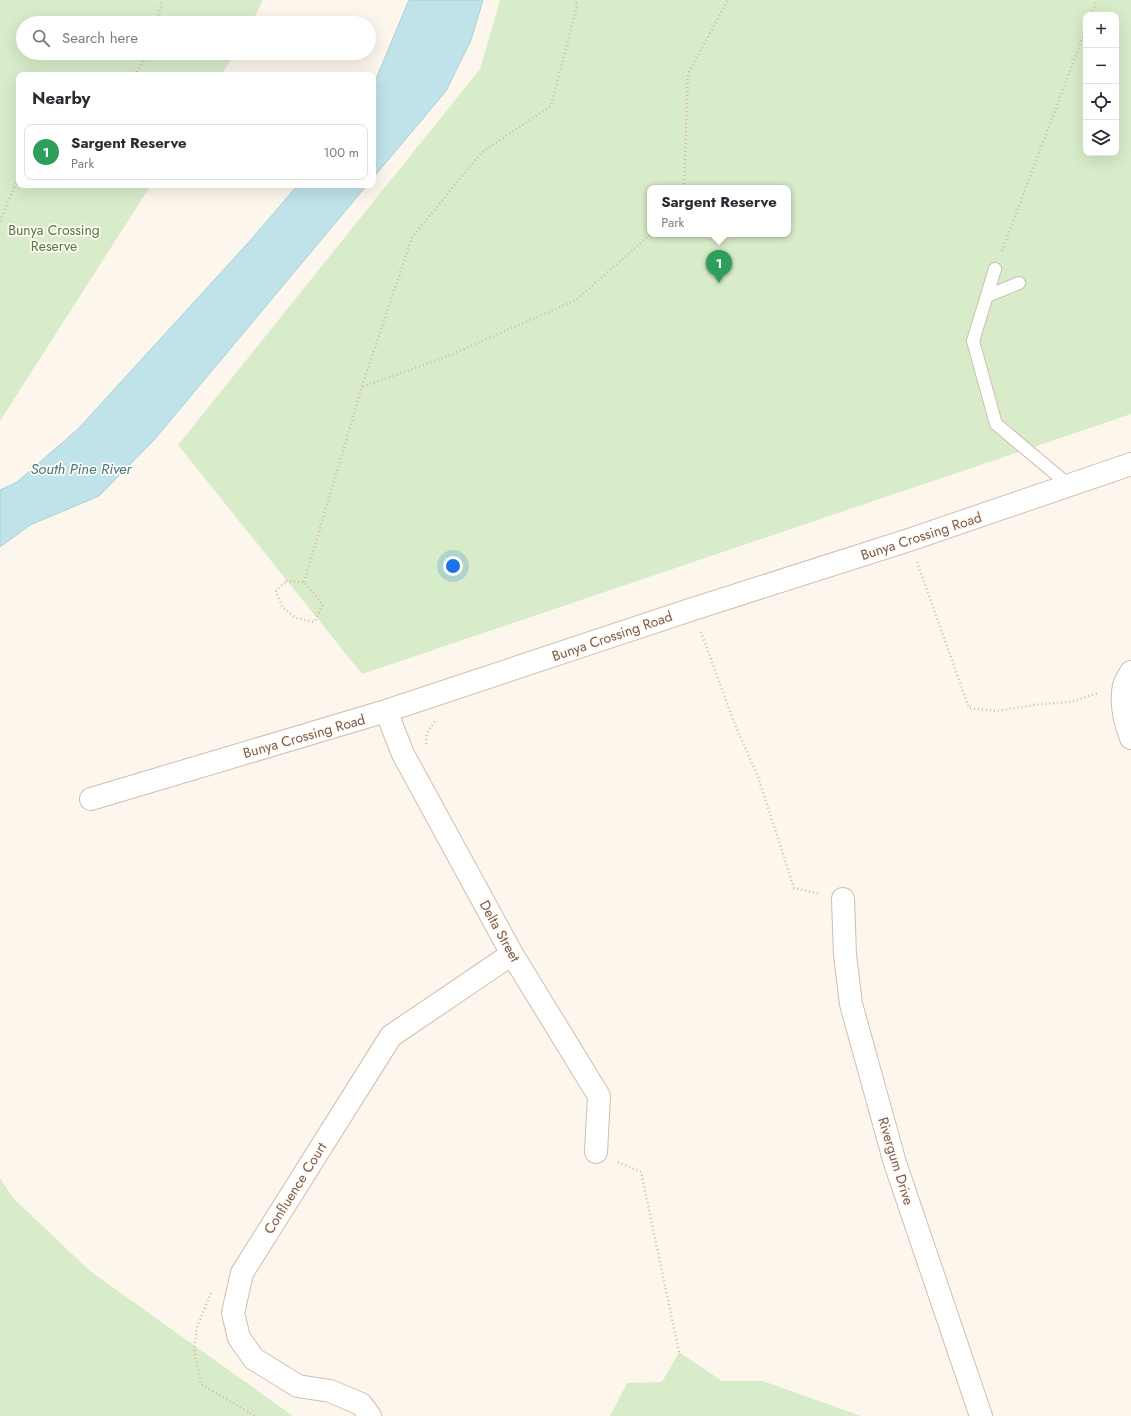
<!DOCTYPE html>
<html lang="en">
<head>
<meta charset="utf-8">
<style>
  :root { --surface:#fff; --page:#f2f2f3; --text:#2b2b33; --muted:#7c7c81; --line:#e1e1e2; --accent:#1a73e8 }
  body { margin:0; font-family:Jost,sans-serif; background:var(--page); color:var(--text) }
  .controls { position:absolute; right:12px; top:12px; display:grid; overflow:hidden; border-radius:8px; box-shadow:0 4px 16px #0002 }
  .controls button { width:36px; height:36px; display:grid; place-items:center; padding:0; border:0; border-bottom:1px solid var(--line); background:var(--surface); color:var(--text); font:20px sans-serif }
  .you { position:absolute; left:453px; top:566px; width:14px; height:14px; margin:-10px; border:3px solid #fff; border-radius:50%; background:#1a73e8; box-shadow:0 0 0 6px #1a73e833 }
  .badge { display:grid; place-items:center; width:26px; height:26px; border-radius:50%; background:var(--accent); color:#fff; font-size:13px; font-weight:700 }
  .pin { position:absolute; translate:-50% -33px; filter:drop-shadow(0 1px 2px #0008) }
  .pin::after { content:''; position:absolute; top:21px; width:14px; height:12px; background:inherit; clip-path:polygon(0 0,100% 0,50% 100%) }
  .popup { position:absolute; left:647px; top:185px; width:144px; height:52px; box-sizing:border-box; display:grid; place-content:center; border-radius:8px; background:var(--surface); filter:drop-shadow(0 1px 3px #0005); font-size:13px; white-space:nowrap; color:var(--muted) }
  .popup b { font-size:15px; color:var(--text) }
  .popup::after { content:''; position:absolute; left:50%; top:100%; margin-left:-8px; border:8px solid transparent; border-top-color:var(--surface) }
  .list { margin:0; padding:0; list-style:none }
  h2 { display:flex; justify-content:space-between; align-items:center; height:52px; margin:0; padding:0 16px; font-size:17px }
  h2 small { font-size:13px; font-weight:400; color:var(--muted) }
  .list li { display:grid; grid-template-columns:26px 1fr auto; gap:12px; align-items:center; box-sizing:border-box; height:56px; margin:0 8px 8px; padding:0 8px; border:1px solid var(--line); border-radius:8px }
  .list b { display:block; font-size:15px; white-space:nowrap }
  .list p { margin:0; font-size:13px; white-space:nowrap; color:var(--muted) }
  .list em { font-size:13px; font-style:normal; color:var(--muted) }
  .icon { flex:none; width:22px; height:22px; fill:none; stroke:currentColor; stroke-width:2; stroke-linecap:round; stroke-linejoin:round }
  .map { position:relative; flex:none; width:1131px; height:1416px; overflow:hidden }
  .search { position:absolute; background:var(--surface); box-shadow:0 4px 16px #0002; left:16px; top:16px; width:360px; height:44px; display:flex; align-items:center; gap:10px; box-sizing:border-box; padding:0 14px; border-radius:22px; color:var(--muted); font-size:15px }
  .panel { position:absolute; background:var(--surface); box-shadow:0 4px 16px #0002; left:16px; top:72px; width:360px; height:116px; border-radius:8px }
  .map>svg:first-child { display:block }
  .green { fill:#d8ecc9; fill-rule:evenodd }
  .water { fill:#bfe3e8; stroke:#a5d3da }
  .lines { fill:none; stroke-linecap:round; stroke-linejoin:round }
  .service-casing { stroke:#d1beb0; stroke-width:14 }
  .minor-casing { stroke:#d1beb0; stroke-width:24 }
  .path { stroke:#d9b8a5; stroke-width:2.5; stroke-dasharray:1 3; stroke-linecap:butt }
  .service { stroke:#fff; stroke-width:12 }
  .minor { stroke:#fff; stroke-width:22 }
  .labels { text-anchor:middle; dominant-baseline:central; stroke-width:3.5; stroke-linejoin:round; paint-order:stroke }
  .park-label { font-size:14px; fill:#537a41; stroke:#fffaf3 }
  .street-label { font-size:14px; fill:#7a5c4d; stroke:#fffaf3 }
  .water-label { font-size:15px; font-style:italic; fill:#437c86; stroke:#fffaf3 }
</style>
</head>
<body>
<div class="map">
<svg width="1131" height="1416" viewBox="0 0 1131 1416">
  <rect width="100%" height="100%" fill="#fdf6ec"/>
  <!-- green -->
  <path class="green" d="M 0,0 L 263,0 L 252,23 L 23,23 L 23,53 L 235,53 L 221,75 L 19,75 L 19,185 L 151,185 L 0,421 Z
    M 500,0 L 1131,0 L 1131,414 L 362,674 L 178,445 L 480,69 ZM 1086,15 L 1116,15 L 1116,153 L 1086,153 ZM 650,188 L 788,188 L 788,234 L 650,234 Z
    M 0,1178 L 13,1198 L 90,1271 L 293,1416 L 0,1416 Z
    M 679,1352 L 722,1381 L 763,1381 L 861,1416 L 610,1416 L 627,1383 L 662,1382 Z"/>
  <!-- water -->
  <path class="water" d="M 409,0 L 483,0 L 471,40 L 446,91 L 373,178 L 373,86 Z
    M 298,185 L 367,185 L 154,440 L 99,496 L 30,525 L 0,547 L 0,490 L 17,482 L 78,429 L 248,243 Z"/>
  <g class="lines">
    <defs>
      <path id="service" d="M 995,269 L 973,341 L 996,424 L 1070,486
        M 987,296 L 1019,283"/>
      <path id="minor" d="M 1131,672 C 1129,676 1125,681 1124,686 C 1120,703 1125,722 1131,738
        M 386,711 L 403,754 L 512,954 L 599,1096 L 596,1152
        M 91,799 L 386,711 L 693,609 L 909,540 L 1131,464
        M 843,899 L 845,955 L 851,1004 L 895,1163 L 981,1416
        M 370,1416 L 361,1404 L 330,1391 L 298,1386 L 254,1359 L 239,1338 L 233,1313 L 242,1273 L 391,1036 L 512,954"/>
    </defs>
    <!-- service casing -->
    <use href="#service" class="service-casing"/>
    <!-- minor casing -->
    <use href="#minor" class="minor-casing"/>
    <!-- path -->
    <path class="path" d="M 1091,15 L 1097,0
      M 157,23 L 162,0
      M 134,75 L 150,53
      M 684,188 L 688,74 L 728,0
      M 0,221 L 17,181 L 19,180
      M 1002,251 L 1086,28
      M 362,386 L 412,237 L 482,152 L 551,106 L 577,6 L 576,0
      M 917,562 L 969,708 L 997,711 L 1041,704 L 1071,702 L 1098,693
      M 286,581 L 304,582 L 323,605 L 314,622 L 296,618 L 282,607 L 276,591 Z
      M 304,582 L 362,387 L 448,356 L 576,300 L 651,234
      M 701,632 L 734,722 L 758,777 L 794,888 L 820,894
      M 426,744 L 427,733 L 435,721
      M 618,1162 L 641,1172 L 679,1352
      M 211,1293 L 197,1327 L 194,1350 L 201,1384 L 255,1416"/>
    <!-- service -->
    <use href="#service" class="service"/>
    <!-- minor -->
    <use href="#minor" class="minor"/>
  </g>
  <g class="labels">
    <!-- park labels -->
    <g class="park-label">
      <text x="54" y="230">Bunya Crossing<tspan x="54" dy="16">Reserve</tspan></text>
    </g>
    <!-- street labels -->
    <g class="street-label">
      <text transform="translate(921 536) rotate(-18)">Bunya Crossing Road</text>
      <text transform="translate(612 636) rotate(-19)">Bunya Crossing Road</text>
      <text transform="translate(304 736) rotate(-16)">Bunya Crossing Road</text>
      <text transform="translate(500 931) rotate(61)">Delta Street</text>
      <text transform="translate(896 1161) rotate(73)">Rivergum Drive</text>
      <text transform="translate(295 1188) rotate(-58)">Confluence Court</text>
    </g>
    <!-- water labels -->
    <g class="water-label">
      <text x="81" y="469">South Pine River</text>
    </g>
  </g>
</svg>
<div class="controls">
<button>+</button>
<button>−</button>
<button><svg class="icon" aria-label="locate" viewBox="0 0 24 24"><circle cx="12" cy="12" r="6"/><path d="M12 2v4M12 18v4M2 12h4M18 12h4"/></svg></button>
<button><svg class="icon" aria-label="layers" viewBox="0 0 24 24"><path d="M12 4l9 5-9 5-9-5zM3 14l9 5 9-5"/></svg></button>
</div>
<div class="you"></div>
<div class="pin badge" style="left:719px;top:283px;background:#2e9e5b">1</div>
<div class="popup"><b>Sargent Reserve</b>Park</div>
<div class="search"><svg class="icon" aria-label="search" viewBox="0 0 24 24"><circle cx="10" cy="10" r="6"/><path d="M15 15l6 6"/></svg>Search here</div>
<section class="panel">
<h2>Nearby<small></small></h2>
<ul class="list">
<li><span class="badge" style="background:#2e9e5b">1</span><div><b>Sargent Reserve</b><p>Park</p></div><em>100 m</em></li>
</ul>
</section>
</div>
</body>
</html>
